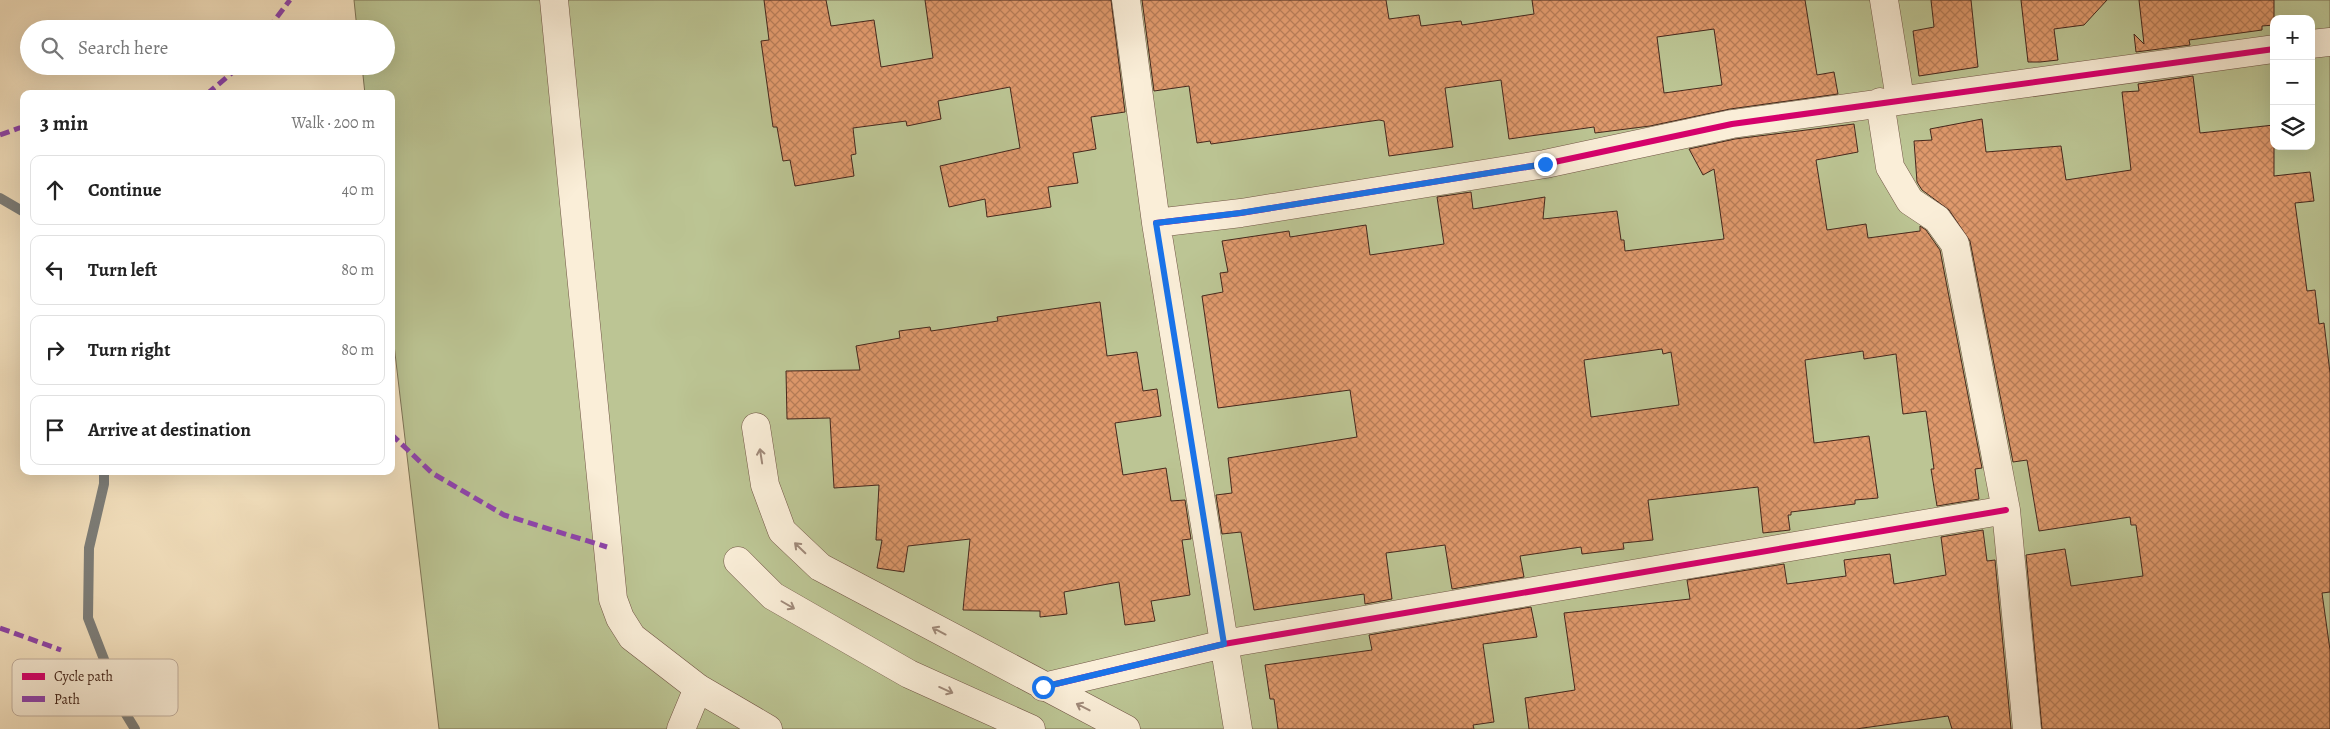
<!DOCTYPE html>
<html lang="en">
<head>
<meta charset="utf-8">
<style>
  :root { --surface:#fff; --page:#f2f2f2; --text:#222; --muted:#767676; --line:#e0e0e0 }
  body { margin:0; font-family:Alegreya,serif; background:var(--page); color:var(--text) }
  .controls { position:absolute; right:15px; top:15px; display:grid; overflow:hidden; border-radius:10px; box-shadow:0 5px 20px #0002 }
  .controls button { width:45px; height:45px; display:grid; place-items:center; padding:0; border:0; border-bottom:1px solid var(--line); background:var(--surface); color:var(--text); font:25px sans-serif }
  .stop { position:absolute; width:15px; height:15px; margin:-11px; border:4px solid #1a73e8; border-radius:50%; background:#fff }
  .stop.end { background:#1a73e8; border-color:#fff; box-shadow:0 1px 5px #0008 }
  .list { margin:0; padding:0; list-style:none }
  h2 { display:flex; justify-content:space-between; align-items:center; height:65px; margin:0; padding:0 20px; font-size:21px }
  h2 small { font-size:16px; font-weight:400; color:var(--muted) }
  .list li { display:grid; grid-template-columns:32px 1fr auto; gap:15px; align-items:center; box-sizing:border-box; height:70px; margin:0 10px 10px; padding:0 10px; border:1px solid var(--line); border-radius:10px }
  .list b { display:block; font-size:19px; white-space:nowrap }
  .list em { font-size:16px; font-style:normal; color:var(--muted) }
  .icon { flex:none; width:28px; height:28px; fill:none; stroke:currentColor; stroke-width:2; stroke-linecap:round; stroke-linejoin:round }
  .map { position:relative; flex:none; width:2330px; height:729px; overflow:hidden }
  .search { position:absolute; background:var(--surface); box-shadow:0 5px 20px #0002; left:20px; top:20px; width:375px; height:55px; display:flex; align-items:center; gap:12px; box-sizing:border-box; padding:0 18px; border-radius:28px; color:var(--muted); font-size:19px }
  .panel { position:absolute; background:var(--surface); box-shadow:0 5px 20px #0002; left:20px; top:90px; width:375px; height:385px; border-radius:10px }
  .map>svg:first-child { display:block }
  .green { fill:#bcc594; stroke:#807658; fill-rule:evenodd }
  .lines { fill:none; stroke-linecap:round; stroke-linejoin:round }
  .stream { stroke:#7d807d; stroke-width:10 }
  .building { fill:url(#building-cross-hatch); stroke:#45271c; fill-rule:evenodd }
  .minor-casing { stroke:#725646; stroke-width:29 }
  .minor { stroke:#faeed8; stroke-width:28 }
  .quiet { stroke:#8e44ad; stroke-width:5; stroke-dasharray:10 5; stroke-linecap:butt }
  .cycleway-casing { stroke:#faeed8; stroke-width:9 }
  .cycleway { stroke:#d6006c; stroke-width:6 }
  .oneway { stroke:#a08a7a }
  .route { stroke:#1a73e8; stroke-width:6 }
  .key { fill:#faeed8; stroke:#c4b2a0; stroke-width:1 }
  .key-label { font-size:14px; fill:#45271c }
</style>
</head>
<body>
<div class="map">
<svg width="2330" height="729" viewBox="0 0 2330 729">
  <defs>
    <pattern id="building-cross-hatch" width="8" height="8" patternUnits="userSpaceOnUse" patternTransform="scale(1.25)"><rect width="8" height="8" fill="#df996c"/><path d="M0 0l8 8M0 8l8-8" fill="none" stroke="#b77d58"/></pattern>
  </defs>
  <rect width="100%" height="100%" fill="#f7e5c3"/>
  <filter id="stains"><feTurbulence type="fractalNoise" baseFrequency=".004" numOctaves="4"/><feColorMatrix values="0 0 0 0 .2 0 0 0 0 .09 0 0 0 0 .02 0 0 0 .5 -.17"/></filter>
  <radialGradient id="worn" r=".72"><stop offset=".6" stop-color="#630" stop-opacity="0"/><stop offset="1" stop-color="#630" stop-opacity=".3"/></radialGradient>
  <!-- green -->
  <path class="green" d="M 354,0 L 2330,0 L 2330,729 L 439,729 L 391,319 L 391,94 L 365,94 L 362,66 L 386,66 L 386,29 L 357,29 ZM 2274,19 L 2311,19 L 2311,146 L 2274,146 Z"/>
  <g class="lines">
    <!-- stream -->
    <path class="stream" d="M 0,198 L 24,212
      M 104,471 L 104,484 L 89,548 L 88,618 L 124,711 L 135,729"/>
  </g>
  <!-- building -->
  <path class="building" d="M 764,0 L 826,0 L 831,26 L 874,20 L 881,67 L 933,58 L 925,0 L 1111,0 L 1125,112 L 1091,117 L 1096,149 L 1073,153 L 1078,183 L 1048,187 L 1051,207 L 987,217 L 985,199 L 949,207 L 940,166 L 1020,148 L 1010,87 L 938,101 L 941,119 L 907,126 L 906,121 L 853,128 L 856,154 L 851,155 L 854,176 L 795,186 L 790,160 L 783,161 L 777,127 L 773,127 L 761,41 L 769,40 Z
    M 1142,0 L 1386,0 L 1389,19 L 1419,15 L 1421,26 L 1461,21 L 1462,25 L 1534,14 L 1532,0 L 1805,0 L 1817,75 L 1834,72 L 1838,94 L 1730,109 L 1650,126 L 1595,133 L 1594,127 L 1509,139 L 1501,80 L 1445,88 L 1453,147 L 1389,156 L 1384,121 L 1379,120 L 1211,144 L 1210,141 L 1197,143 L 1189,86 L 1154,91 ZM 1714,29 L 1722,85 L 1664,93 L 1657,37 Z
    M 1931,0 L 1971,0 L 1978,67 L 1919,76 L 1913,31 L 1934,27 Z
    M 2021,0 L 2107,0 L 2084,25 L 2054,29 L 2058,60 L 2040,62 L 2028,62 Z
    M 2139,0 L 2274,0 L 2274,25 L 2262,26 L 2262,30 L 2189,40 L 2190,45 L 2136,52 L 2134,34 L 2144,44 Z
    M 2193,76 L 2200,133 L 2274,125 L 2274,176 L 2310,172 L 2314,201 L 2295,203 L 2307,291 L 2315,290 L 2319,324 L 2324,323 L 2330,373 L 2330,592 L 2322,593 L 2330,650 L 2330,729 L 2042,729 L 2026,555 L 2065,549 L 2071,586 L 2143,576 L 2136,525 L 2131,525 L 2130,517 L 2039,531 L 2027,460 L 2013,462 L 1970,241 L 1949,210 L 1922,190 L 1917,182 L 1914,141 L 1932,140 L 1930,129 L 1982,119 L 1986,152 L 2061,146 L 2066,180 L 2131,170 L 2122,92 L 2139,91 L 2138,84 Z
    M 1854,124 L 1858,152 L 1816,160 L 1827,230 L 1866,224 L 1868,238 L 1920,231 L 1920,226 L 1926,230 L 1940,250 L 1982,468 L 1975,469 L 1979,499 L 1937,506 L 1931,469 L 1934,469 L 1926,411 L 1903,414 L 1896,354 L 1864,359 L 1863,351 L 1805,360 L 1814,443 L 1869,436 L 1878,498 L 1855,500 L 1855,504 L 1791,512 L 1791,515 L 1788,515 L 1790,530 L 1763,533 L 1758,487 L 1648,500 L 1653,540 L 1623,543 L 1624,549 L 1582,554 L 1581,547 L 1520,556 L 1524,577 L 1452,589 L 1445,545 L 1386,553 L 1392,599 L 1365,604 L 1364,594 L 1254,610 L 1241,532 L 1222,534 L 1216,495 L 1232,493 L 1228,458 L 1357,437 L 1350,390 L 1218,408 L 1202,296 L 1223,292 L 1220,273 L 1228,272 L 1222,241 L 1289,231 L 1290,237 L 1366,225 L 1370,255 L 1444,244 L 1437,197 L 1471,192 L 1473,209 L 1545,197 L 1543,219 L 1617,211 L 1621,240 L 1624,240 L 1625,251 L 1724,239 L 1714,169 L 1703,175 L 1689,149 L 1735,139 ZM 1662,349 L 1663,354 L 1671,352 L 1679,405 L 1591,417 L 1584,360 Z
    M 1100,302 L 1107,356 L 1137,352 L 1143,391 L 1157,389 L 1161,416 L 1115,423 L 1123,475 L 1166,468 L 1171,501 L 1185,500 L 1191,539 L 1182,540 L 1190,595 L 1151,601 L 1155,621 L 1125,625 L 1119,582 L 1064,592 L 1067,614 L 1040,617 L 1040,611 L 963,610 L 970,539 L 908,546 L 904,572 L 877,568 L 882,540 L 876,540 L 879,485 L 834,488 L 830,418 L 787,419 L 786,371 L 860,370 L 856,346 L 900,338 L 899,331 L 930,327 L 931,331 L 998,321 L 997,317 Z
    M 1983,530 L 1987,561 L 1995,560 L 2011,729 L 1952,729 L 1948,716 L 1856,729 L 1529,729 L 1525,698 L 1575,690 L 1564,613 L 1690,599 L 1687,580 L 1784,564 L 1787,584 L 1846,576 L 1844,560 L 1890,554 L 1894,584 L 1946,575 L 1941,537 Z
    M 1531,607 L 1537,637 L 1483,644 L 1494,722 L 1473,725 L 1474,729 L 1278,729 L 1274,699 L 1270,699 L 1265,665 L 1372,650 L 1369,635 Z"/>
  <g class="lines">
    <defs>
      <path id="minor" d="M 554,0 L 613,599 L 620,618 L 632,637 L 698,688 L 768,729
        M 1126,0 L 1156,223 L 1238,729
        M 1884,0 L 1900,99
        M 2311,44 L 2330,42
        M 1880,102 L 1890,167 L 1910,201 L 1937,219 L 1955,244 L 2006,510 L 2027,729
        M 1156,223 L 1241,213 L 1545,164 L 1732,124 L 2274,49
        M 756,427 L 765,485 L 782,531 L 820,567 L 1126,729
        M 738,561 L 773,596 L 909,674 L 1031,729
        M 1043,687 L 1224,644 L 2006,510
        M 681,729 L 698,688"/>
    </defs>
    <!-- minor casing -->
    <use href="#minor" class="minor-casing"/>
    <!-- minor -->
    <use href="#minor" class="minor"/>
    <!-- quiet -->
    <path class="quiet" d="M 268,29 L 290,0
      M 207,94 L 240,66
      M 0,135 L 19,128 L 24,128
      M 391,434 L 432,473 L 504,515 L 607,547
      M 0,628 L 61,650"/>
    <defs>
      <path id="cycleway" d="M 1156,223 L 1241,213 L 1545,164 L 1732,124 L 2274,49
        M 1043,687 L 1224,644 L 2006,510"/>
    </defs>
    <!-- cycleway casing -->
    <use href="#cycleway" class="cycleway-casing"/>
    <!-- cycleway -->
    <use href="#cycleway" class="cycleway"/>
  </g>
  <!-- one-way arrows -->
  <defs><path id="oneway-shaft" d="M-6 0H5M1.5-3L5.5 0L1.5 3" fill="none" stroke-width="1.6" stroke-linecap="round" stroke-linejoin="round" transform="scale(1.25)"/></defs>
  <g class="oneway">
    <use href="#oneway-shaft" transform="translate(761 456) rotate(-99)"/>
    <use href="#oneway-shaft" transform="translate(800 548) rotate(-136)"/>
    <use href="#oneway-shaft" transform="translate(788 605) rotate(30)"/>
    <use href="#oneway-shaft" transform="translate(939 631) rotate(-152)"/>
    <use href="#oneway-shaft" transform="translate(946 690) rotate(24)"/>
    <use href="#oneway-shaft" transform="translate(1083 707) rotate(-153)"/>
  </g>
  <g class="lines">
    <!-- route -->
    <path class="route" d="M 1043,687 L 1224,644 L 1156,223 L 1240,213 L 1545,164"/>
  </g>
  <!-- legend -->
  <rect x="12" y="659" width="166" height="57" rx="8" class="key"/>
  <rect x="22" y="673" width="23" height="7" fill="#d6006c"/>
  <rect x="22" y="696" width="23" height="6" fill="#8e44ad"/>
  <g class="key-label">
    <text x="54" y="681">Cycle path</text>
    <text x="54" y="704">Path</text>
  </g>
  <rect width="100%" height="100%" filter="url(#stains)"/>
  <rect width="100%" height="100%" fill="url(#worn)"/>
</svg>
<div class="controls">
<button>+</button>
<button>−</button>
<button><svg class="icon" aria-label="layers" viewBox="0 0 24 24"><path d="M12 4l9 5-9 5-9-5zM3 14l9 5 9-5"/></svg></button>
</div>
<div class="stop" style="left:1043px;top:687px"></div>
<div class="stop end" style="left:1545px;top:164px"></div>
<div class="search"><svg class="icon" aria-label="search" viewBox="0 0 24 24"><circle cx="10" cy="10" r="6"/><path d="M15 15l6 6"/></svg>Search here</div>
<section class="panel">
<h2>3 min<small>Walk · 200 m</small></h2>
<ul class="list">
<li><svg class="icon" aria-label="ahead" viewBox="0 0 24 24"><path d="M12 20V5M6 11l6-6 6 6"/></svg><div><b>Continue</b></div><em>40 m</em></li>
<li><svg class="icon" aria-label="left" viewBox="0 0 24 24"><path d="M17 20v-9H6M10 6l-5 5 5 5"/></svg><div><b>Turn left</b></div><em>80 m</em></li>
<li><svg class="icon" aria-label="right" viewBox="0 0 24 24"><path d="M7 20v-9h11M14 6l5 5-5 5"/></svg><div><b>Turn right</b></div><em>80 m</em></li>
<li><svg class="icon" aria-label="arrive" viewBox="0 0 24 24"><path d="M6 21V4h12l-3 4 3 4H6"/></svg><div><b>Arrive at destination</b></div></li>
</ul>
</section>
</div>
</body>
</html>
